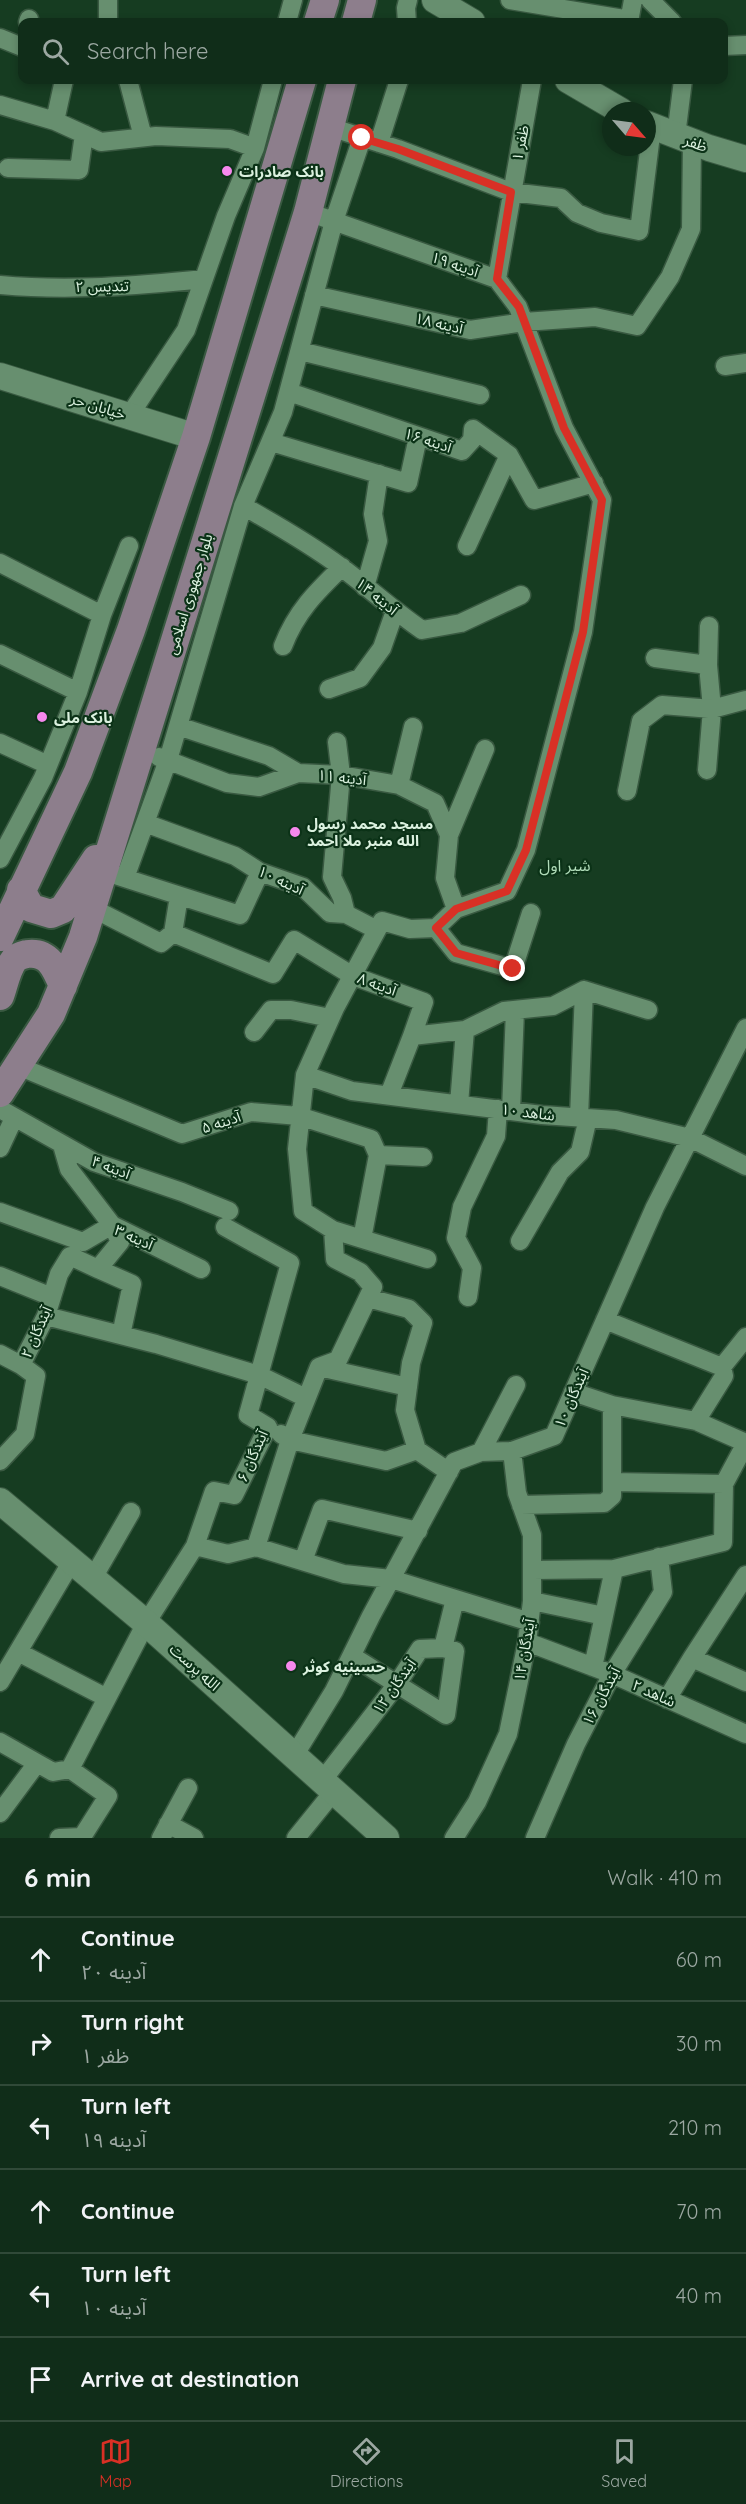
<!DOCTYPE html>
<html lang="en">
<head>
<meta charset="utf-8">
<style>
  :root { --surface:#102d19; --page:#193522; --text:#f1f3f6; --muted:#9ca8a2; --line:#304938; --accent:#d93025 }
  body { margin:0; font-family:Quicksand,"Noto Sans Arabic",sans-serif; background:var(--page); color:var(--text) }
  .compass { position:absolute; left:602px; top:102px; width:54px; height:54px; border-radius:50%; background:var(--surface); box-shadow:0 3px 9px #0003; rotate:118deg }
  .stop { position:absolute; width:18px; height:18px; margin:-14px; border:4px solid #d93025; border-radius:50%; background:#fff }
  .stop.end { background:#d93025; border-color:#fff; box-shadow:0 2px 6px #0008 }
  .list { margin:0; padding:0; list-style:none }
  h2 { display:flex; justify-content:space-between; align-items:center; height:78px; margin:0; padding:0 24px; font-size:26px }
  h2 small { font-size:20px; font-weight:400; color:var(--muted) }
  .list li { display:grid; grid-template-columns:39px 1fr auto; gap:18px; align-items:center; box-sizing:border-box; height:84px; padding:0 24px; border-top:2px solid var(--line) }
  .list b { display:block; font-size:22px; white-space:nowrap }
  .list p { margin:0; font-size:20px; white-space:nowrap; color:var(--muted) }
  .list em { font-size:20px; font-style:normal; color:var(--muted) }
  .icon { flex:none; width:33px; height:33px; fill:none; stroke:currentColor; stroke-width:2; stroke-linecap:round; stroke-linejoin:round }
  .map { position:relative; flex:none; width:746px; height:1838px; overflow:hidden }
  .search { position:absolute; background:var(--surface); box-shadow:0 3px 9px #0003; left:18px; right:18px; top:18px; height:66px; display:flex; align-items:center; gap:15px; box-sizing:border-box; padding:0 21px; border-radius:12px; color:var(--muted); font-size:22px }
  .sheet { height:582px; background:var(--surface) }
  nav { display:flex; justify-content:space-around; align-items:center; box-sizing:border-box; height:84px; border-top:2px solid var(--line); background:var(--surface); font-size:16px; color:var(--muted) }
  nav a { display:grid; justify-items:center; gap:3px }
  nav .on { color:var(--accent) }
  .map>svg:first-child { display:block }
  .lines { fill:none; stroke-linecap:round; stroke-linejoin:round }
  .street-casing { stroke:#395941; stroke-width:21 }
  .secondary-casing { stroke:#395941; stroke-width:28 }
  .primary-casing { stroke:#395941; stroke-width:32 }
  .street { stroke:#678f6f; stroke-width:18 }
  .secondary { stroke:#678f6f; stroke-width:26 }
  .primary { stroke:#8d7e8c; stroke-width:28 }
  .route { stroke:#d93025; stroke-width:8 }
  .poi-dot { fill:#f688ed; stroke:#0b3217; stroke-width:2 }
  .labels { text-anchor:middle; dominant-baseline:central; stroke-width:4.5; stroke-linejoin:round; paint-order:stroke }
  .street-label { font-size:15px; fill:#dbf1df; stroke:#0b3217 }
  .poi-label { font-size:15px; font-weight:bold; fill:#dbf1df; stroke:#0b3217; text-anchor:start }
  .neighbourhood-label { font-size:16px; fill:#b1dcb9; stroke:#0b3217 }
</style>
</head>
<body>
<div class="map">
<svg width="746" height="1838" viewBox="0 0 746 1838">
  <rect width="100%" height="100%" fill="#163c21"/>
  <g class="lines">
    <defs>
      <path id="street" d="M 108,0 L 108,22
        M 510,0 L 630,20
        M 650,0 L 672,22
        M 28,22 L 29,19
        M 287,22 L 293,0
        M 407,22 L 406,8 L 408,0
        M 629,22 L 633,0
        M 0,38 L 22,47
        M 724,46 L 746,45
        M 128,80 L 143,137
        M 0,105 L 55,121 L 101,142 L 156,136 L 230,139 L 255,148
        M 55,121 L 64,80
        M 330,127 L 398,149 L 511,192 L 561,198 L 577,213 L 601,223 L 639,231 L 652,127
        M 676,136 L 683,80
        M 379,143 L 399,80
        M 8,168 L 79,170 L 84,134
        M 308,212 L 497,279 L 518,307 L 564,428 L 602,500 L 583,632 L 526,850 L 507,891 L 456,909 L 436,928
        M 497,279 L 532,80
        M 0,285 C 68,291 136,286 204,279
        M 314,295 L 470,330 L 524,322 L 595,317 L 637,326 L 670,277 L 691,229 L 692,142
        M 300,351 L 480,395
        M 725,366 L 746,363
        M 289,392 L 462,451 L 472,440 L 473,429 L 509,455 L 534,500 L 594,483
        M 129,416 L 186,330 L 226,216 L 255,148 L 273,80
        M 271,442 L 408,483 L 418,437
        M 243,506 C 277,525 310,544 341,567 C 369,588 394,611 422,630 L 461,623 L 521,595
        M 467,546 L 509,455
        M 0,563 L 102,615
        M 365,587 L 378,541 L 373,514 L 379,474
        M 283,646 C 296,612 316,592 342,567
        M 0,654 L 78,692
        M 655,658 L 708,665
        M 329,689 L 360,678 L 382,648 L 395,611
        M 178,726 L 269,756 L 298,773
        M 337,742 L 341,775 L 332,877 L 342,898 L 346,914
        M 0,743 L 48,765
        M 159,757 L 227,783 L 259,787 L 298,773 L 341,775 L 399,785 L 435,803 L 449,835 L 445,878 L 456,909
        M 707,770 L 712,709 L 708,665 L 709,626
        M 399,785 L 413,727
        M 627,791 L 641,721 L 662,705 L 712,709 L 746,700
        M 145,823 L 235,856 L 260,872 L 303,887 L 330,913 L 346,914 L 377,930 L 382,921 L 410,929 L 436,928 L 456,953 L 513,969 L 531,913
        M 449,835 L 485,749
        M 0,859 L 43,778 L 78,692 L 102,615 L 129,546
        M 115,875 L 240,915 L 260,872
        M 125,878 L 168,760 L 243,506 L 283,412 L 334,221 L 362,138
        M 92,908 L 161,943 L 173,933 L 273,974 L 294,940 L 353,976 L 424,1002 L 412,1036 L 465,1030 L 504,1011 L 553,1006 L 584,990 L 648,1010
        M 377,930 L 335,1008 L 305,1075 L 297,1149 L 303,1211 L 333,1230 L 427,1259
        M 173,933 L 179,896
        M 254,1032 L 271,1010 L 291,1010 L 330,1018
        M 18,1066 L 182,1134 L 251,1112 L 299,1116 L 371,1139 L 378,1155 L 423,1157
        M 305,1075 L 352,1091 L 542,1115 L 616,1120 L 690,1138 L 746,1166
        M 389,1095 L 412,1036
        M 459,1104 L 465,1030
        M 0,1109 L 94,1162 L 182,1192 L 229,1211
        M 511,1111 L 515,1010
        M 579,1118 L 584,990
        M 0,1148 L 14,1118
        M 0,1212 L 83,1242 L 112,1225 L 201,1269
        M 362,1239 L 378,1155
        M 520,1241 L 560,1172 L 580,1152 L 588,1118
        M 98,1269 L 132,1284 L 121,1335
        M 0,1276 L 52,1297
        M 468,1297 L 472,1268 L 456,1238 L 462,1207 L 496,1136 L 498,1109
        M 368,1298 L 409,1309 L 423,1323 L 411,1363 L 405,1410 L 417,1450 L 449,1472
        M 46,1316 L 156,1344 L 259,1375 L 306,1398
        M 605,1320 L 722,1367
        M 0,1354 L 21,1365
        M 319,1367 L 408,1387
        M 573,1392 L 612,1405 L 696,1421 L 746,1443
        M 696,1421 L 724,1376 L 722,1367 L 746,1337
        M 281,1434 L 290,1440 L 386,1461 L 417,1450
        M 481,1452 L 516,1385
        M 0,1461 L 25,1434 L 36,1376 L 21,1365 L 46,1316 L 59,1274 L 70,1256 L 98,1269 L 120,1242 L 112,1225 L 69,1169 L 62,1145
        M 612,1482 L 724,1484
        M 521,1505 L 604,1503 L 612,1496 L 612,1405
        M 195,1546 L 228,1554 L 256,1547 L 344,1574 L 391,1579 L 530,1622
        M 256,1547 L 290,1440 L 319,1367 L 338,1360 L 373,1287 L 360,1272 L 335,1259 L 333,1230
        M 303,1561 L 322,1509 L 418,1531
        M 533,1570 L 614,1569 L 723,1542 L 724,1484 L 746,1443
        M 93,1578 L 131,1512
        M 532,1601 L 604,1616
        M 527,1642 L 612,1674 L 746,1734
        M 18,1652 L 107,1698
        M 352,1656 L 446,1715 L 455,1651 L 443,1648
        M 692,1658 L 746,1575
        M 593,1667 L 614,1569
        M 0,1682 L 72,1561
        M 667,1699 L 692,1658 L 746,1682
        M 0,1742 L 37,1763
        M 294,1756 L 334,1691 L 371,1616 L 454,1462 L 481,1452 L 512,1451 L 554,1436 L 655,1207 L 746,1028
        M 322,1781 L 397,1684 L 420,1649 L 443,1648 L 455,1599
        M 0,1813 L 37,1763 L 53,1772 L 70,1769 L 146,1623 L 195,1546 L 214,1491 L 234,1495 L 268,1427 L 248,1415 L 290,1263 L 225,1227
        M 168,1824 L 194,1838
        M 59,1838 L 82,1837 L 108,1796 L 70,1769
        M 161,1838 L 188,1788
        M 296,1838 L 334,1791
        M 454,1838 L 477,1802 L 508,1734 L 527,1642 L 532,1601 L 532,1535 L 517,1493 L 512,1451
        M 535,1838 L 576,1744 L 612,1674 L 663,1592 L 659,1557"/>
      <path id="secondary" d="M 435,0 L 472,22
        M 568,80 L 621,111
        M 647,124 L 709,148 L 746,159
        M 0,376 L 196,437
        M 0,1501 L 146,1623 L 386,1838"/>
      <path id="primary" d="M 318,22 L 325,0
        M 356,22 L 362,0
        M 21,890 L 31,908 L 51,914 L 63,909 L 96,859
        M 0,937 L 78,772 L 131,630 L 196,437 L 302,80
        M 0,996 C 4,985 7,969 14,960 C 18,956 23,955 27,954 C 49,951 56,969 63,986
        M 0,1093 L 51,1014 L 83,937 L 308,212 L 342,80"/>
    </defs>
    <!-- street casing -->
    <use href="#street" class="street-casing"/>
    <!-- secondary casing -->
    <use href="#secondary" class="secondary-casing"/>
    <!-- primary casing -->
    <use href="#primary" class="primary-casing"/>
    <!-- street -->
    <use href="#street" class="street"/>
    <!-- secondary -->
    <use href="#secondary" class="secondary"/>
    <!-- primary -->
    <use href="#primary" class="primary"/>
  </g>
  <g class="lines">
    <!-- route -->
    <path class="route" d="M 362,138 L 398,149 L 511,192 L 497,279 L 519,307 L 564,428 L 602,500 L 583,632 L 526,850 L 507,891 L 456,909 L 436,928 L 456,953 L 513,969"/>
  </g>
  <!-- markers -->
  <g class="poi-dot">
    <circle cx="227" cy="171" r="6"/>
    <circle cx="42" cy="717" r="6"/>
    <circle cx="295" cy="832" r="6"/>
    <circle cx="291" cy="1666" r="6"/>
  </g>
  <g class="labels">
    <!-- street labels -->
    <g class="street-label">
      <text transform="translate(520 143) rotate(-79)">ظفر ۱</text>
      <text transform="translate(696 143) rotate(20)">ظفر</text>
      <text transform="translate(455 264) rotate(19)">آدینه ۱۹</text>
      <text transform="translate(102 286) rotate(-1)">تندیس ۲</text>
      <text transform="translate(439 323) rotate(13)">آدینه ۱۸</text>
      <text transform="translate(98 406) rotate(17)">خیابان حر</text>
      <text transform="translate(428 440) rotate(18)">آدینه ۱۶</text>
      <text transform="translate(189 594) rotate(-73)">بلوار جمهوری اسلامی</text>
      <text transform="translate(377 596) rotate(39)">آدینه ۱۴</text>
      <text transform="translate(342 777) rotate(6)">آدینه ۱۱</text>
      <text transform="translate(281 880) rotate(25)">آدینه ۱۰</text>
      <text transform="translate(377 984) rotate(20)">آدینه ۸</text>
      <text transform="translate(528 1112) rotate(7)">شاهد ۱۰</text>
      <text transform="translate(221 1122) rotate(-18)">آدینه ۵</text>
      <text transform="translate(111 1167) rotate(21)">آدینه ۴</text>
      <text transform="translate(134 1237) rotate(24)">آدینه ۳</text>
      <text transform="translate(36 1332) rotate(-66)">آیندگان ۲</text>
      <text transform="translate(571 1398) rotate(-66)">آیندگان ۱۰</text>
      <text transform="translate(252 1456) rotate(-66)">آیندگان ۶</text>
      <text transform="translate(524 1650) rotate(-80)">آیندگان ۱۴</text>
      <text transform="translate(195 1667) rotate(42)">الله پرست</text>
      <text transform="translate(394 1686) rotate(-55)">آیندگان ۱۲</text>
      <text transform="translate(654 1693) rotate(24)">شاهد ۲</text>
      <text transform="translate(601 1696) rotate(-62)">آیندگان ۱۶</text>
    </g>
    <!-- poi labels -->
    <g class="poi-label">
      <text x="239" y="171">بانک صادرات</text>
      <text x="54" y="717">بانک ملی</text>
      <text x="307" y="823">مسجد محمد رسول<tspan x="307" dy="17">الله منبر ملا احمد</tspan></text>
      <text x="303" y="1666">حسینیه کوثر</text>
    </g>
    <!-- neighbourhood labels -->
    <g class="neighbourhood-label">
      <text x="565" y="865">شیر اول</text>
    </g>
  </g>
</svg>
<svg class="compass" viewBox="-18 -18 36 36"><path d="M0-13l5 13h-10z" fill="#e53935"/><path d="M0 13l5-13h-10z" fill="#9ca8a2"/></svg>
<div class="stop" style="left:362px;top:138px"></div>
<div class="stop end" style="left:513px;top:969px"></div>
<div class="search"><svg class="icon" aria-label="search" viewBox="0 0 24 24"><circle cx="10" cy="10" r="6"/><path d="M15 15l6 6"/></svg>Search here</div>
</div>
<section class="sheet">
<h2>6 min<small>Walk · 410 m</small></h2>
<ul class="list">
<li><svg class="icon" aria-label="ahead" viewBox="0 0 24 24"><path d="M12 20V5M6 11l6-6 6 6"/></svg><div><b>Continue</b><p>آدینه ۲۰</p></div><em>60 m</em></li>
<li><svg class="icon" aria-label="right" viewBox="0 0 24 24"><path d="M7 20v-9h11M14 6l5 5-5 5"/></svg><div><b>Turn right</b><p>ظفر ۱</p></div><em>30 m</em></li>
<li><svg class="icon" aria-label="left" viewBox="0 0 24 24"><path d="M17 20v-9H6M10 6l-5 5 5 5"/></svg><div><b>Turn left</b><p>آدینه ۱۹</p></div><em>210 m</em></li>
<li><svg class="icon" aria-label="ahead" viewBox="0 0 24 24"><path d="M12 20V5M6 11l6-6 6 6"/></svg><div><b>Continue</b></div><em>70 m</em></li>
<li><svg class="icon" aria-label="left" viewBox="0 0 24 24"><path d="M17 20v-9H6M10 6l-5 5 5 5"/></svg><div><b>Turn left</b><p>آدینه ۱۰</p></div><em>40 m</em></li>
<li><svg class="icon" aria-label="arrive" viewBox="0 0 24 24"><path d="M6 21V4h12l-3 4 3 4H6"/></svg><div><b>Arrive at destination</b></div></li>
</ul>
</section>
<nav>
<a class="on"><svg class="icon" aria-label="map" viewBox="0 0 24 24"><path d="M3 6l6-2 6 2 6-2v14l-6 2-6-2-6 2zM9 4v14M15 6v14"/></svg>Map</a>
<a><svg class="icon" aria-label="directions" viewBox="0 0 24 24"><path d="M12 3l9 9-9 9-9-9zM9 14v-3h6M13 9l2 2-2 2"/></svg>Directions</a>
<a><svg class="icon" aria-label="saved" viewBox="0 0 24 24"><path d="M7 4h10v16l-5-4-5 4z"/></svg>Saved</a>
</nav>
</body>
</html>
